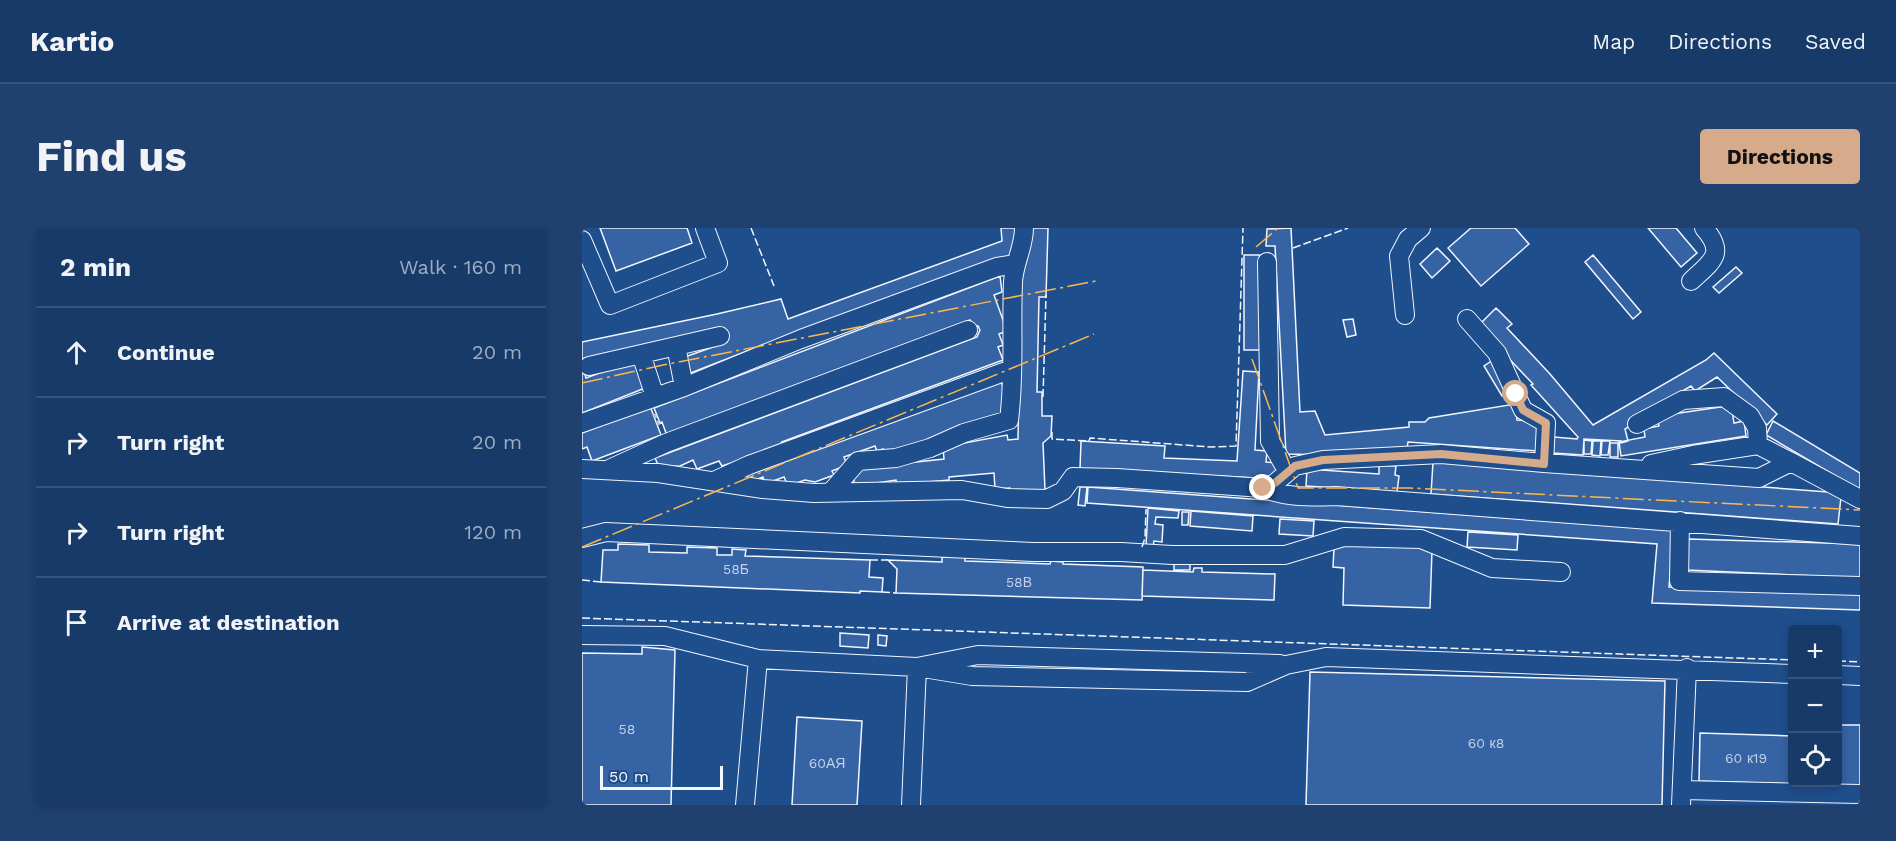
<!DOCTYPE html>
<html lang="en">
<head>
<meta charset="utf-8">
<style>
  :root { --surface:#173a69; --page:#20416f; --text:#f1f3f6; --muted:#9eadc0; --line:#36547d; --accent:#d6ab8b }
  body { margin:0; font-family:"Work Sans",sans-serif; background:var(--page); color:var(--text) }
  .controls { position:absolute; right:18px; bottom:18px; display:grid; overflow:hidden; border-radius:6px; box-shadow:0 3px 9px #0003 }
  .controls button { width:54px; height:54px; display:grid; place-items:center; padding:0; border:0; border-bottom:2px solid var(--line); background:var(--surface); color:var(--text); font:30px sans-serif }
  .scale { position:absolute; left:18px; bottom:15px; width:123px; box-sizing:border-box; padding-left:6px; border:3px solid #f2f6ff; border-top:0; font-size:16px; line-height:21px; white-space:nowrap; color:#f2f6ff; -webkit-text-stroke:4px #1f4e8c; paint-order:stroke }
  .stop { position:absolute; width:18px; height:18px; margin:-14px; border:4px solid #d6ab8b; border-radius:50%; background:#fff }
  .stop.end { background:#d6ab8b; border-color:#fff; box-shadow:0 2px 6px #0008 }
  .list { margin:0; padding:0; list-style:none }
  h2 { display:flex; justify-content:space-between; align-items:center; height:78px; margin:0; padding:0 24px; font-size:26px }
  h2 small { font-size:20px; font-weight:400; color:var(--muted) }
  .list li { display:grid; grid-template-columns:39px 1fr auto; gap:18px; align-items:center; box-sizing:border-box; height:90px; padding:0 24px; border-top:2px solid var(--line) }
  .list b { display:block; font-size:22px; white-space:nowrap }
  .list em { font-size:20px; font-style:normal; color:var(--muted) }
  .icon { flex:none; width:33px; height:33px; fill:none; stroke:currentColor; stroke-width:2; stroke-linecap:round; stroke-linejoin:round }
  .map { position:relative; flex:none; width:1278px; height:577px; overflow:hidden; border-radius:6px }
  header { display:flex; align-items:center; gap:36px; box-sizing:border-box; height:84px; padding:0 30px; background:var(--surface); border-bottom:2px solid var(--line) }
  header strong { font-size:28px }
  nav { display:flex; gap:33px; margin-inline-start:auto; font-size:21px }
  .intro { display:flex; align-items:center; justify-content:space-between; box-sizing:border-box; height:144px; padding:0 36px }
  h1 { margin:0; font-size:42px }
  .button { padding:15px 27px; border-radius:6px; background:var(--accent); color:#111; font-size:21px; font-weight:700 }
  main { display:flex; gap:36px; padding:0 36px }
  aside { flex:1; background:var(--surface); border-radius:6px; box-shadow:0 3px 9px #0003 }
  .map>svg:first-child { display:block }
  .building { fill:#3563a3; stroke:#f2f6ff; stroke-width:1.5 }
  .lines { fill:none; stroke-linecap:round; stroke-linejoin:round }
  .minor-casing { stroke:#f2f6ff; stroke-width:20 }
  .path { stroke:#b3c4dc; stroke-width:3; stroke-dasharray:4.5 3; stroke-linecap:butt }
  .minor { stroke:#1f4e8c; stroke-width:18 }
  .fence { stroke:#f2f6ff; stroke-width:1.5; stroke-dasharray:8 3; stroke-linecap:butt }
  .power { stroke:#ffb74d; stroke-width:1.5; stroke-dasharray:21 4.5 3 4.5; stroke-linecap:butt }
  .route { stroke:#d6ab8b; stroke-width:8 }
  .labels { text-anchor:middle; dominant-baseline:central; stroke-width:4.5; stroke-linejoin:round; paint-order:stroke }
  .number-label { font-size:14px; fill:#c3d1e8 }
</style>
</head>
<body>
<header>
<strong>Kartio</strong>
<nav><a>Map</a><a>Directions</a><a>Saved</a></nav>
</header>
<div class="intro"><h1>Find us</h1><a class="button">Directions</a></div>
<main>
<aside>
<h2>2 min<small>Walk · 160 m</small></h2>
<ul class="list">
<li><svg class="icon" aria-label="ahead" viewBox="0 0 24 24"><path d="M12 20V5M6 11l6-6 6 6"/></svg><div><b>Continue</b></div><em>20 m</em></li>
<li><svg class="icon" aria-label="right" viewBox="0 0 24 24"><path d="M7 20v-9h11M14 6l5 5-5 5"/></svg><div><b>Turn right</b></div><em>20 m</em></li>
<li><svg class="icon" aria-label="right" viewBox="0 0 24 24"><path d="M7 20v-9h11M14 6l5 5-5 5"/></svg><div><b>Turn right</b></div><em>120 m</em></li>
<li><svg class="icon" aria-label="arrive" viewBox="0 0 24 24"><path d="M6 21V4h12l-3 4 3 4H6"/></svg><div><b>Arrive at destination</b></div></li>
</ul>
</aside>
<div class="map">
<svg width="1278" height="577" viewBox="0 0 1278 577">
  <rect width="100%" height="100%" fill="#1f4e8c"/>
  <!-- building -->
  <path class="building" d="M 18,0 L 105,0 L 110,15 L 34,43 Z
    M 419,0 L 435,0 L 434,29 L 212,105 L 106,146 L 100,130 L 145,114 L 140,101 L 0,131 L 0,114 L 135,86 L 199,71 L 206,91 L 420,13 Z
    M 449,0 L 466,0 L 464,69 L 457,69 L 455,164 L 460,164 L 460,188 L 470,188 L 469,208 L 461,215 L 463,262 L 428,264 L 428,260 L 413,261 L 412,245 L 367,249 L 367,252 L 315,257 L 314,252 L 295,255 L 295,259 L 272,259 L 272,246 L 277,240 L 362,231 L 361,219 L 425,207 L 426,212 L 436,211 L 439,36 Z
    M 709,0 L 718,184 L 733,183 L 743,207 L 827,199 L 827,194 L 843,194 L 847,190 L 933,176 L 935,192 L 952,193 L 958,200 L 956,223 L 826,214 L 825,221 L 743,227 L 704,226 L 693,18 L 684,18 L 685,1 Z
    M 889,0 L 933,0 L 947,16 L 899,58 L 866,20 Z
    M 1066,0 L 1094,0 L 1115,25 L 1099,39 Z
    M 855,20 L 868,33 L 850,50 L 838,36 Z
    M 662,27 L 678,27 L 678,102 L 680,122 L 662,122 Z
    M 1011,27 L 1059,84 L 1051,91 L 1003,34 Z
    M 1154,39 L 1160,45 L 1137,65 L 1131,59 Z
    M 418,48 L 420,64 L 412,67 L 425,103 L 417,106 L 421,117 L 416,119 L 421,132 L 200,214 L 195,220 L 140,238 L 137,233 L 115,241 L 111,232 L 98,238 L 77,239 L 73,230 L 395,109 L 398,102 L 396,98 L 391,97 L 388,92 L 87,205 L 84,205 L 80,194 L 78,195 L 72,180 Z
    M 914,80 L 930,96 L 925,100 L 968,146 L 1011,197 L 1124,132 L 1132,125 L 1195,186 L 1185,197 L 1135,149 L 1113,163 L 1109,158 L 1049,193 L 1051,196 L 1043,201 L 1046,213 L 1039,215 L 1039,213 L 1002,211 L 1001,227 L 971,225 L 972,209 L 995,211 L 996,209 L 949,157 L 951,156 L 896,98 Z
    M 771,91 L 774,107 L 765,109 L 761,92 Z
    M 53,132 L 63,160 L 0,185 L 0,139 L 1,139 L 4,150 Z
    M 911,132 L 929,162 L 920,168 L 902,138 Z
    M 661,143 L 677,144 L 673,222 L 685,223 L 684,234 L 695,235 L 693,251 L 498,241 L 499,213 L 583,218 L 582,230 L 655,233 Z
    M 419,153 L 424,168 L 421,187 L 303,227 L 301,221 L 295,223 L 293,218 L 262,229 L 265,237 L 250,243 L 252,247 L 233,254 L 223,252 L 206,258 L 202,249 L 183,256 L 181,249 L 168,254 L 165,247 Z
    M 68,178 L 79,207 L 10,233 L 5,219 L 0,221 L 0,205 Z
    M 1145,178 L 1150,182 L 1152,195 L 1162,193 L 1164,208 L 1039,228 L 1037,214 L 1063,209 L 1062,201 L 1077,198 L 1076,192 L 1084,187 Z
    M 1191,193 L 1278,245 L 1278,262 L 1184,207 Z
    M 1002,212 L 1010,213 L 1009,226 L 1002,226 Z
    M 1011,213 L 1019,213 L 1018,228 L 1010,227 Z
    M 1020,213 L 1028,213 L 1026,227 L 1019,227 Z
    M 1028,215 L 1036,215 L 1036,229 L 1028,229 Z
    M 851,234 L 1246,264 L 1259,269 L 1256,296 L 849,266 Z
    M 797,237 L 814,238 L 813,247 L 817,248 L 815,264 L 724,258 L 725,241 L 797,246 Z
    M 498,259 L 505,259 L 503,278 L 496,277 Z
    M 506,259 L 1092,302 L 1087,359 L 1278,365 L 1278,382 L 1070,375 L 1075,316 L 505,275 Z
    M 566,280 L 597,283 L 596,290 L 574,289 L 573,296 L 581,297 L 580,314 L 572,313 L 571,319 L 564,318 Z
    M 609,283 L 671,288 L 670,303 L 608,298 Z
    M 600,284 L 607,284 L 606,297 L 600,297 Z
    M 698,291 L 732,293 L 731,308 L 697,306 Z
    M 886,304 L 936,307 L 935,322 L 885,319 Z
    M 1106,311 L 1278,316 L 1278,350 L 1105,342 Z
    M 763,315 L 839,318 L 850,322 L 848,380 L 761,377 L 762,340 L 751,339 L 752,320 Z
    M 36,316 L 67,317 L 67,324 L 105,325 L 105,319 L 135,320 L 135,327 L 150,327 L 150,321 L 164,322 L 163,328 L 288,332 L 287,349 L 301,350 L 300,364 L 278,363 L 278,365 L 19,354 L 21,322 L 36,322 Z
    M 360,329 L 383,329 L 383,333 L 468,336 L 469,333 L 481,334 L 481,336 L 561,339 L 560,372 L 314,365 L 315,341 L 306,332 L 360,334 Z
    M 592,334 L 608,335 L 608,342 L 592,342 Z
    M 612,340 L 620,340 L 620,344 L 693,346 L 692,372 L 560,368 L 561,342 L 611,344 Z
    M 258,405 L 287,407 L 286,420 L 258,418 Z
    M 296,407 L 305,408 L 304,418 L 296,417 Z
    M 60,419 L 93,422 L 89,577 L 0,577 L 0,425 L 60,426 Z
    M 728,444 L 1083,453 L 1080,577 L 724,577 Z
    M 215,489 L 280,493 L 275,577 L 210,577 Z
    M 1256,497 L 1278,497 L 1278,558 L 1117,553 L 1118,505 L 1210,508 L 1210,554 L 1256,554 Z"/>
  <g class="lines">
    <defs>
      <path id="minor" d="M 0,12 L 28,77 L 136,35 L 123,0
        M 685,34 L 688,213 L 706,244
        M 1109,53 C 1129,34 1145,26 1122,0
        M 823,87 L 817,28 L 826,11 L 839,0
        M 885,91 L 915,125 L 941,182 L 964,195 L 962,235
        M 94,118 L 102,159
        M 59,126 L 73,169
        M 7,138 L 138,108
        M 0,195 L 102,159 L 219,111 L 415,39 L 434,36
        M 1055,196 L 1101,172 L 1142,169 L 1168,188 L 1175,200 L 1176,217
        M 1069,236 L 1111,227 L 1176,217 L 1209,234
        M 0,241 L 76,245 L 181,261 L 232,265 L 380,262 L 425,270 L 465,271 L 481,263 L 491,249 L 535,250 L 681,260 L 693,255 L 713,238 L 741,232 L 859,226 L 962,235 L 1177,250 L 1209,234 L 1278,271
        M 25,242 L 84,215 L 386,102
        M 132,253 L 167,237 L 430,141
        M 681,260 C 705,270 729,269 754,268 L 1278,308
        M 248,265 L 276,233 L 314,230 L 348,220 L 382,205 L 427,192 C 433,146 429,100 431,54 C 432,35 442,19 442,0
        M 1098,293 L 1097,353 L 1278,358
        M 0,310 L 24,304 L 452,324 L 539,324 L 590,327 L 703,327 L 762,309 L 839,311 L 910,340 L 979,344
        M 0,407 L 83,408 L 176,431
        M 1256,447 L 1278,448
        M 1100,562 L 1278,566
        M 163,577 L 176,431 L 335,439 L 390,448 L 665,454 L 704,437 L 744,429 L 1210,446
        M 329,577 L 335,439 L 396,427 L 698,436
        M 1099,577 L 1105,440"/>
    </defs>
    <!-- minor casing -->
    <use href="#minor" class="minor-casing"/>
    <!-- path -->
    <path class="path" d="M 72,186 L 78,199"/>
    <!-- minor -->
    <use href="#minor" class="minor"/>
    <!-- fence -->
    <path class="fence" d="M 169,0 L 192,58
      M 711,20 L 766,0
      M 461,169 L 464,67
      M 470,204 L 470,211 L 507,213 L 508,210 L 629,219 L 654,218 L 661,0
      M 560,319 L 563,310 L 564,281
      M 288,332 L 306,332
      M 0,352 L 19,354
      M 300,364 L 314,365
      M 0,390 L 1210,432
      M 1256,433 L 1278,434"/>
    <!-- power -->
    <path class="power" d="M 674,19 L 696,0
      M 670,131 L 716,260 L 828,260 L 1278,282
      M 0,155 L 81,137 L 514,53
      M 0,319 L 512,106"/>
  </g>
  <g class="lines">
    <!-- route -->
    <path class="route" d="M 681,260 L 693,255 L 713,238 L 741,232 L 859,226 L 962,236 L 964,195 L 941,182 L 934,166"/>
  </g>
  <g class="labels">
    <!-- number labels -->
    <g class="number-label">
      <text x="154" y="341">58Б</text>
      <text x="437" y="354">58В</text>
      <text x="45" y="501">58</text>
      <text x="904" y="515">60 к8</text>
      <text x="1164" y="530">60 к19</text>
      <text x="245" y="535">60АЯ</text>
    </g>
  </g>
</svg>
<div class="controls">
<button>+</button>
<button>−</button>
<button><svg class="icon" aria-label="locate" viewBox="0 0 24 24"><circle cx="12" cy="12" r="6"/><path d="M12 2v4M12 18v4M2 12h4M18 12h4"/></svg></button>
</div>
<div class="scale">50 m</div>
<div class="stop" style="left:934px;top:166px"></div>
<div class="stop end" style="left:681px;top:260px"></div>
</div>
</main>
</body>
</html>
